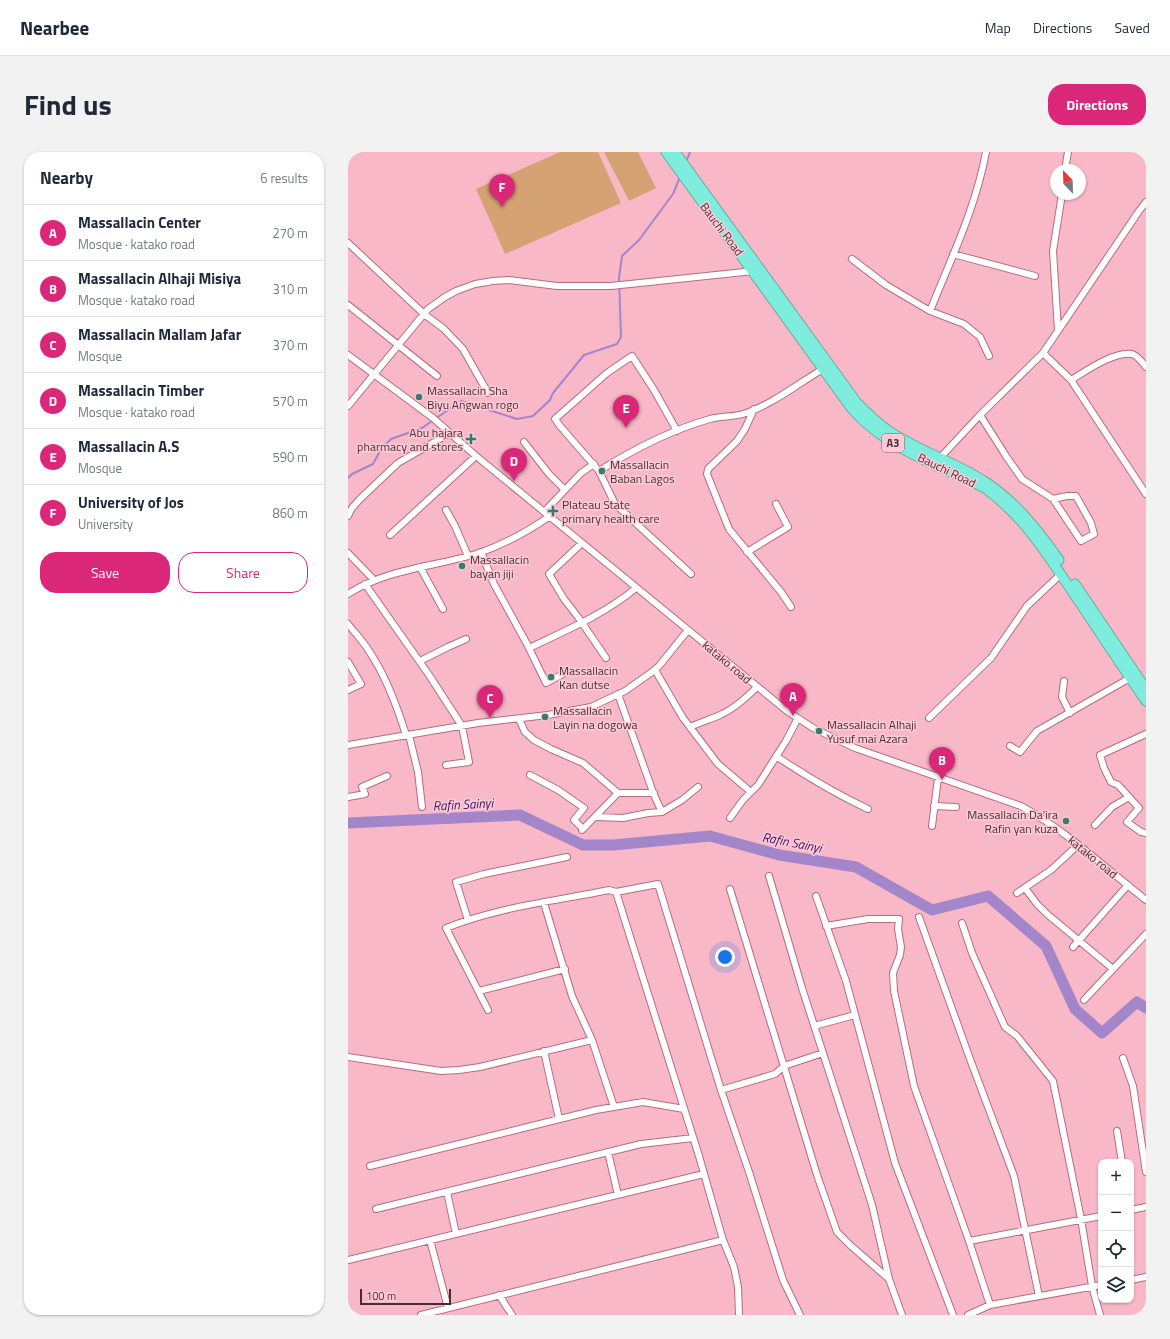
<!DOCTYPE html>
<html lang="en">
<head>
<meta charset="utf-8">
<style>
  :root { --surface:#fff; --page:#f2f2f3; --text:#1f2937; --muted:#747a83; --line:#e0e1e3; --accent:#db2777 }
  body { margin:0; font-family:"Titillium Web",sans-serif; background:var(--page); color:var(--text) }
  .controls { position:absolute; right:12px; bottom:12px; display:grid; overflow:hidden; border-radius:8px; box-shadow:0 1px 3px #0004 }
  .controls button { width:36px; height:36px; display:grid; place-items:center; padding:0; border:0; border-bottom:1px solid var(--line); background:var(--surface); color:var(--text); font:20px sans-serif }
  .compass { position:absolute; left:702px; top:12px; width:36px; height:36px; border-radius:50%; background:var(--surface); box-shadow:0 1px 3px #0004; rotate:337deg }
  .scale { position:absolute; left:12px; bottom:10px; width:91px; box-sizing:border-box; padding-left:4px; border:2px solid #4c2c34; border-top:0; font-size:11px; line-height:14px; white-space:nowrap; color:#4c2c34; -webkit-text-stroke:3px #fdcbd6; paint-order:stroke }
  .you { position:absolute; left:377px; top:805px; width:14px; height:14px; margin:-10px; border:3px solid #fff; border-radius:50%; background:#1a73e8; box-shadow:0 0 0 6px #1a73e833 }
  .badge { display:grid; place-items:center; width:26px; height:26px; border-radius:50%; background:var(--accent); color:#fff; font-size:13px; font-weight:700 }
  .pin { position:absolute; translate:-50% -33px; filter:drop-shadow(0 1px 2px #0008) }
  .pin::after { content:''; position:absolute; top:21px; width:14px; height:12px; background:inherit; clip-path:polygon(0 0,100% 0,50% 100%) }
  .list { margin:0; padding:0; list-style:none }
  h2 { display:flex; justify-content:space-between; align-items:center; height:52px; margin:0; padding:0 16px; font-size:17px }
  h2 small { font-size:13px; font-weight:400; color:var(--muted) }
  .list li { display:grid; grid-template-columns:26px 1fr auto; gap:12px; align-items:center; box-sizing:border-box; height:56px; padding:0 16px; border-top:1px solid var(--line) }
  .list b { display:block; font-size:15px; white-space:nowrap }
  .list p { margin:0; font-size:13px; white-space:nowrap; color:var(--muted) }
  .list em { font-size:13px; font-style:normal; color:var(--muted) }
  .actions { display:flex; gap:8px; padding:12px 16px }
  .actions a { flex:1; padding:9px 0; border:1px solid var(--accent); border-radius:16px; text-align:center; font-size:14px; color:var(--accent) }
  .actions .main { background:var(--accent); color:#fff }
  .icon { flex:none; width:22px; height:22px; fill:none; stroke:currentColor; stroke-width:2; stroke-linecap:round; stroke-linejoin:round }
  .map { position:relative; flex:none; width:798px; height:1163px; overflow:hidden; border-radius:16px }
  header { display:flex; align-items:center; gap:24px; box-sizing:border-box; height:56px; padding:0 20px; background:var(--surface); border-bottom:1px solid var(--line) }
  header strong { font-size:19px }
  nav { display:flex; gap:22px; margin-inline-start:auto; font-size:14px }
  .intro { display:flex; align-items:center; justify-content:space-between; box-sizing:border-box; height:96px; padding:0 24px }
  h1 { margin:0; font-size:28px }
  .button { padding:10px 18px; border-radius:16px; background:var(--accent); color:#fff; font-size:14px; font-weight:700 }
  main { display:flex; gap:24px; padding:0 24px }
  aside { flex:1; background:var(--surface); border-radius:16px; box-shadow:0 1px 3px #0004 }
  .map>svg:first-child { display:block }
  .green { fill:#d5a273 }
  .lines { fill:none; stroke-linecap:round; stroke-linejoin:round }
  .stream { stroke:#a385ca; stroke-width:2 }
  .river { stroke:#a385ca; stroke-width:11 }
  .minor-casing { stroke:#b66c7f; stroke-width:8 }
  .highway-casing { stroke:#6da9a2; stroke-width:11 }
  .minor { stroke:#fff; stroke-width:6 }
  .highway { stroke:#7fedde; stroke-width:9 }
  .poi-dot { fill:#357b72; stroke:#fdcbd6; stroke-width:1.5 }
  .labels { text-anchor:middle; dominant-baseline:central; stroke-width:3; stroke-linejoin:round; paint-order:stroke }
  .shield { fill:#fdcbd6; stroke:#815c65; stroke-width:1 }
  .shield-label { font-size:11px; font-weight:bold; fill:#4c2c34 }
  .street-label { font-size:12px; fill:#4c2c34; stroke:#fdcbd6 }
  .poi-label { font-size:12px; fill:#4c2c34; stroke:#fdcbd6; text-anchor:start }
  .water-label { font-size:13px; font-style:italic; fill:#3c0f62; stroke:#fdcbd6 }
</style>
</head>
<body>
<header>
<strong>Nearbee</strong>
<nav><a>Map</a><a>Directions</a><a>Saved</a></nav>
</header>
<div class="intro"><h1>Find us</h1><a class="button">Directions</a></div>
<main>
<aside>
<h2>Nearby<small>6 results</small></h2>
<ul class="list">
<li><span class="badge">A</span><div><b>Massallacin Center</b><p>Mosque · katako road</p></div><em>270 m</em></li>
<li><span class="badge">B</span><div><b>Massallacin Alhaji Misiya</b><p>Mosque · katako road</p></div><em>310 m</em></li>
<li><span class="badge">C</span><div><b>Massallacin Mallam Jafar</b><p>Mosque</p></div><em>370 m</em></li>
<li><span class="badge">D</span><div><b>Massallacin Timber</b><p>Mosque · katako road</p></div><em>570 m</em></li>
<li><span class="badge">E</span><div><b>Massallacin A.S</b><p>Mosque</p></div><em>590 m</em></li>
<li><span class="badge">F</span><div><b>University of Jos</b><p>University</p></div><em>860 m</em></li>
</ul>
<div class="actions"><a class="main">Save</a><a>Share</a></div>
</aside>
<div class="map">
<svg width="798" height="1163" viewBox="0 0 798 1163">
  <rect width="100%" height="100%" fill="#f9b8c7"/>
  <!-- green -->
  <path class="green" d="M 212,0 L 250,0 L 273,51 L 157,102 L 128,37 Z
    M 256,0 L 290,0 L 308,36 L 281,49 Z"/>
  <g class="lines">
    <!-- stream -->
    <path class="stream" d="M 338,10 L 342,0
      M 0,326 L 4,322 L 25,312 L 33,297 L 43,287 L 74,276 L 113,249 L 169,267 L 185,264 L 202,248 L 205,241 L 236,203 L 269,192 L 273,185 L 271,126 L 274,104 L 291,88 L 325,42 L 332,25"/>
    <!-- river -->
    <path class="river" d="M 0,671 L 172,663 L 235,693 L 265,693 L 362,684 L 431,703 L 508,715 L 584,758 L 640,744 L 698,794 L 727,857 L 754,881 L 789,850 L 798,856"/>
    <defs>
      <path id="minor" d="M 717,18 L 720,0
        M 0,91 L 76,162 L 96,177 L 115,197 L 140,241
        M 605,102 L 687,124
        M 504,107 L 538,133 L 582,159 L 616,172 L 632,185 L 641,204
        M 0,153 L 89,224
        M 582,159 C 603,107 628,55 638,0
        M 710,178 L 705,99 L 714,42
        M 695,201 L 723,228 L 798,342
        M 0,203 L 85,266 L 128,304 L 439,559 L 465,576 L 507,596 L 673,654 C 719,679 757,716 798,748
        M 723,228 C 738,219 766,199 784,202 C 790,204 795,211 798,215
        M 0,254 L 80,157 L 97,145 L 108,139 L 127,132 L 145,129 L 161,128 L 209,134 L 263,134 L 406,119
        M 406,257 L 397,277 L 389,289 L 360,317 L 359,322 L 381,377 L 433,440 L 443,455
        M 632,263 L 658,304 L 674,327 L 705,347 L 733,389 L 746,382 L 743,371 L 728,344 L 719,344 L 705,347
        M 329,279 L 306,238 L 284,204 L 259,221 L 207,267 L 212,274 L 251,319 L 267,352 L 343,422
        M 176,290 L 201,322 L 217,338
        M 590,308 L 632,263 L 695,201 L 791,59 L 798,50
        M 251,319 C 286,297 323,278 362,267 C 373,264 385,265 395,262 C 422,254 451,231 475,217
        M 98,358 L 107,374 L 120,404
        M 196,360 L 233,321 L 246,312
        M 0,364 L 4,356 L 12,347 L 50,311 L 102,281
        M 42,383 L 128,304
        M 234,391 L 201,422 L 216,447 L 230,465 L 258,506
        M 133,400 L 146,432 L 179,492 L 198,531 L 213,523 L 219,519
        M 399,400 L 440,375 L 428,352
        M 0,401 L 26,428
        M 72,415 L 95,457
        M 17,432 L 81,523 L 114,574 L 121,610 L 98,613
        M 0,442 C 39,417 85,415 128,402 C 155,393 179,380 202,364
        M 0,472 C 7,481 15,489 21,499 C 38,524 49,554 58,583
        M 181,496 C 217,479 257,462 288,436
        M 72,509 L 100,495 L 118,487
        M 0,510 L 13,532 L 0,538
        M 307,518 L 335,566 L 370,612 L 403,640
        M 716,529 L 714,545 L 722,561
        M 270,542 L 306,643 L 314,660
        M 581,566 L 643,506 L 679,454 L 713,422
        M 171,567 L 177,580 L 186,588 L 203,597 L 235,611 L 270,641 L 306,641
        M 342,575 C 353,570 364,567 374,562 C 387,556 399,545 409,535
        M 798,582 L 752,603 L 756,616 L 763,630 L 770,633 L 791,656 L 779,670 L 793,680 L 798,681
        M 61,583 L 70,620 L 74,655
        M 0,593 L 130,571 L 200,563 L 243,555 L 277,539 L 304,520 L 311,514 L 340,478
        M 662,594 L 672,600 L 689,579 L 782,526
        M 428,604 C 458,624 488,642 520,657
        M 182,623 L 210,638 L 236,656 L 226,668 L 235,677
        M 0,645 L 17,642 L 14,635 L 39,624
        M 586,654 L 608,655
        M 248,665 L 275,666 L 300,661 L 314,660 L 334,648 L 350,635
        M 382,666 L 395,648 L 410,633 L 438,589 L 450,566
        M 747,673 L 764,655 L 781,645
        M 584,674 L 590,626
        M 234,678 L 270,641
        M 421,724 L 454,836 L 524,1053 L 541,1127 L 554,1163
        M 677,736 L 689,752 L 699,762 L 765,817
        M 382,737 L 469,1023 L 489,1080 L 502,1093 L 541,1127
        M 268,740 L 351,1004 L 375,1088 L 386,1115 L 390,1135 L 391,1163
        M 669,741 L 703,718 L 730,693
        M 468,744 L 498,829 L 547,1011 L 605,1163
        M 196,751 L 224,844 L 244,888 L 266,955
        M 571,765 L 622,907 L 666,1024 L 691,1144
        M 120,768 L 108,730 L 136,722 L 219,705
        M 614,771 L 624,801 L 657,875 L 669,884 L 705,929 L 733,1067 L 744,1134 L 752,1163
        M 478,774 L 520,767 L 551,767 L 550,777 L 553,795 L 552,803 L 545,821 L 546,839 L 566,934 L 621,1089 L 642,1153
        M 725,795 L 780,733
        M 131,839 L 217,817
        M 736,848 L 798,782
        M 140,858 L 98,776 C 150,755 207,749 261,738 L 268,740 L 310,732 L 373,938 L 401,1020 L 435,1128 L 452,1163
        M 466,874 L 507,863
        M 196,899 L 211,967
        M 0,905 L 93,919 L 111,918 L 132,915 L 244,888
        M 775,906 L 785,934 L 798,1020
        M 373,938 L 427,922 L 436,914 L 475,901
        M 769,979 L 774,1010
        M 260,1000 L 270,1043
        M 22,1014 L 248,958 L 295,950 L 336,957
        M 99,1040 L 108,1082
        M 28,1057 L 293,992 L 345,986
        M 783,1058 L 798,1055
        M 82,1088 L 100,1156
        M 621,1089 L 753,1064
        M 0,1108 L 356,1022
        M 783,1128 L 798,1125
        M 151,1143 L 164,1163
        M 73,1163 L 375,1088
        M 620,1163 L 642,1153 L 753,1133"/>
      <path id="highway" d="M 318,0 L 504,257 C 538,296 591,314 637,336 C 677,365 703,408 730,448 C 753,482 775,516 798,549
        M 327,0 L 509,251 C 519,261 529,271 541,279 C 571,299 606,310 636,329 C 667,349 690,378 711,408
        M 727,432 L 798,537"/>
    </defs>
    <!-- minor casing -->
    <use href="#minor" class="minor-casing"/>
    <!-- highway casing -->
    <use href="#highway" class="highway-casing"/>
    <!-- minor -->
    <use href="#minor" class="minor"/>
    <!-- highway -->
    <use href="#highway" class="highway"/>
  </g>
  <!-- markers -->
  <g class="poi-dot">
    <circle cx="71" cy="245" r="4"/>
    <path d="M121 281h4v4h4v4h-4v4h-4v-4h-4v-4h4z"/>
    <circle cx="254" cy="319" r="4"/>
    <path d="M203 353h4v4h4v4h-4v4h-4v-4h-4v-4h4z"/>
    <circle cx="114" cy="414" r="4"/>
    <circle cx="203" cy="525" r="4"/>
    <circle cx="197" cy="565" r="4"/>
    <circle cx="471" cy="579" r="4"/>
    <circle cx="718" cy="669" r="4"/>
  </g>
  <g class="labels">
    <!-- shield labels -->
    <rect class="shield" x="534" y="282" width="22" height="18" rx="3"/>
    <g class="shield-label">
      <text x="545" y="291">A3</text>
    </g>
    <!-- street labels -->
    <g class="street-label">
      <text transform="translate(374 77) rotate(53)">Bauchi Road</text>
      <text transform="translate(599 318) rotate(26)">Bauchi Road</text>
      <text transform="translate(379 510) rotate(40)">katako road</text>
      <text transform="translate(745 705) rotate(39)">katako road</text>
    </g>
    <!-- poi labels -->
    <g class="poi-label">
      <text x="79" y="238">Massallacin Sha<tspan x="79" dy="14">Biyu Angwan rogo</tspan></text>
      <text x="115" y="280" text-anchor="end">Abu hajara<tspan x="115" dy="14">pharmacy and stores</tspan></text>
      <text x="262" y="312">Massallacin<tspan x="262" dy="14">Baban Lagos</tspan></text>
      <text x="214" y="352">Plateau State<tspan x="214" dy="14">primary health care</tspan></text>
      <text x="122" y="407">Massallacin<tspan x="122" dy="14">bayan jiji</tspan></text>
      <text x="211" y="518">Massallacin<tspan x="211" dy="14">Kan dutse</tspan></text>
      <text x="205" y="558">Massallacin<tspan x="205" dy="14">Layin na dogowa</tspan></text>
      <text x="479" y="572">Massallacin Alhaji<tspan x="479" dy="14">Yusuf mai Azara</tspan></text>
      <text x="710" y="662" text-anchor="end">Massallacin Da'ira<tspan x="710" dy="14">Rafin yan kuza</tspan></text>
    </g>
    <!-- water labels -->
    <g class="water-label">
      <text transform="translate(115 652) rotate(-3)">Rafin Sainyi</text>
      <text transform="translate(444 690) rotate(11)">Rafin Sainyi</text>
    </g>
  </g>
</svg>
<div class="controls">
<button>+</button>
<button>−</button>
<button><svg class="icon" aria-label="locate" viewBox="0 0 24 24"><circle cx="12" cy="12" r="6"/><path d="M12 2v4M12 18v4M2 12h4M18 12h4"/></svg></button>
<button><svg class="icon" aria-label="layers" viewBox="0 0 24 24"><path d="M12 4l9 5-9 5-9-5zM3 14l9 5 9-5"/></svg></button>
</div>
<svg class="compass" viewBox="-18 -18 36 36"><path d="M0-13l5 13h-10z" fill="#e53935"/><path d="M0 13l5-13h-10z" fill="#747a83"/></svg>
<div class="scale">100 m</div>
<div class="you"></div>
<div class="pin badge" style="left:445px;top:564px">A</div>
<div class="pin badge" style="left:594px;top:628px">B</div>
<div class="pin badge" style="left:142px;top:566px">C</div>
<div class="pin badge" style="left:166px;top:329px">D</div>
<div class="pin badge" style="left:278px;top:276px">E</div>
<div class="pin badge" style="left:154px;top:55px">F</div>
</div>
</main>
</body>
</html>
